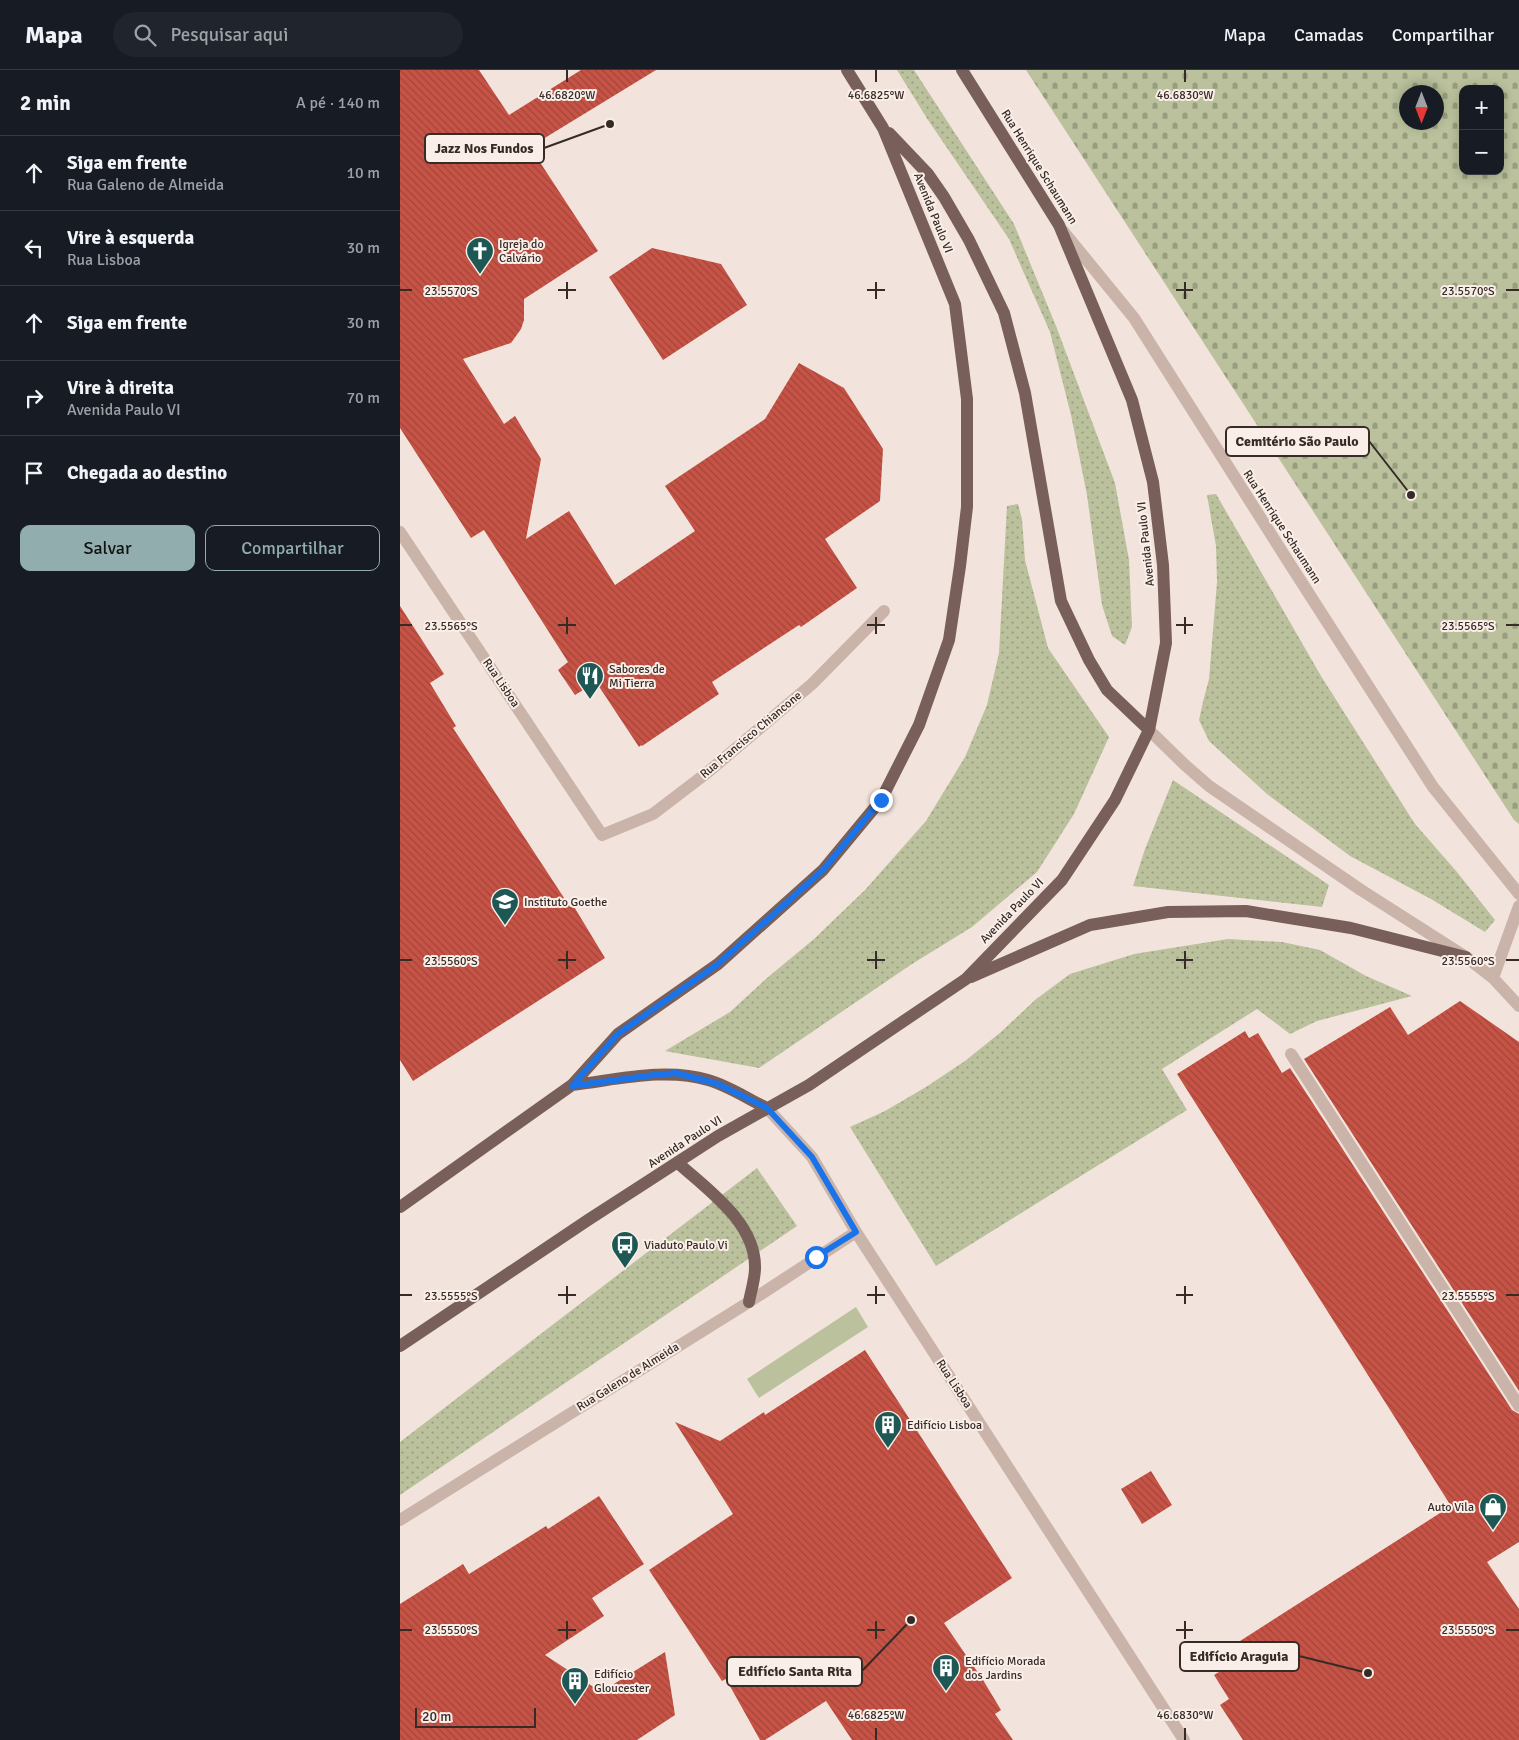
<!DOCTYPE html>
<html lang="pt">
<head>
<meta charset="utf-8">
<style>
  :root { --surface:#171b24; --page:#20242c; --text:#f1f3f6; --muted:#9ea1a6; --line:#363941; --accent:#92adad }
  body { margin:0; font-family:Signika,sans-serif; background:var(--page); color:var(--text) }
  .controls { position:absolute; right:15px; top:15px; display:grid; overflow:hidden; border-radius:10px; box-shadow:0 2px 12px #0003 }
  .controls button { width:45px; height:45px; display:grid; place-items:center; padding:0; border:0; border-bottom:1px solid var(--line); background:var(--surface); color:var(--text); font:25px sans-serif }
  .compass { position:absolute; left:999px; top:15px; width:45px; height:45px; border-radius:50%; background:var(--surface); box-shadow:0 2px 12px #0003; rotate:180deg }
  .scale { position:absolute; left:15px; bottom:12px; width:121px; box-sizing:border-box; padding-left:5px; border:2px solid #372b28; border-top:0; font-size:14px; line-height:18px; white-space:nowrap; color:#372b28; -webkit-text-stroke:4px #faefe8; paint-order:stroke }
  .stop { position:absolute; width:15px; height:15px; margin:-11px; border:4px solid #1a73e8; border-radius:50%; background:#fff }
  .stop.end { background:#1a73e8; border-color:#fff; box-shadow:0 1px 5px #0008 }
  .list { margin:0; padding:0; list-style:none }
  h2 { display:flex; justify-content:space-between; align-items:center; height:65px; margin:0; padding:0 20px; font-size:21px }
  h2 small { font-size:16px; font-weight:400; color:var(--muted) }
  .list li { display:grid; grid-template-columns:32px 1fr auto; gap:15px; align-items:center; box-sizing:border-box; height:75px; padding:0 20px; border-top:1px solid var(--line) }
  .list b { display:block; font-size:19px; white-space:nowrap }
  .list p { margin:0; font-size:16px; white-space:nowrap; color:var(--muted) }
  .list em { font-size:16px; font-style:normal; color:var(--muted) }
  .actions { display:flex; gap:10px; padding:15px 20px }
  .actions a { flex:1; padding:11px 0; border:1px solid var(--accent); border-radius:10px; text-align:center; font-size:18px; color:var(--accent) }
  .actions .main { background:var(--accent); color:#111 }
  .icon { flex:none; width:28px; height:28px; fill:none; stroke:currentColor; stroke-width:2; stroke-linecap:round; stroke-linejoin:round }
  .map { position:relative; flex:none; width:1119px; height:1670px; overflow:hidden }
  header { display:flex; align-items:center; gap:30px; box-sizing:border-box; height:70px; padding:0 25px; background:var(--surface); border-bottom:1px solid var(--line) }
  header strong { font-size:24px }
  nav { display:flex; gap:28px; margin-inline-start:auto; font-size:18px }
  .search { width:350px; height:45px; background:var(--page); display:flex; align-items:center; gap:12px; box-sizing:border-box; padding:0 18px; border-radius:28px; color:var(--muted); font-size:19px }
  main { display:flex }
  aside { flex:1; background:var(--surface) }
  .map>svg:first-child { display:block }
  .cemetery { fill:url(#cemetery-stones); fill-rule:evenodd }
  .park { fill:url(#park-dots) }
  .garden { fill:#bac19c }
  .building { fill:url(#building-back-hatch) }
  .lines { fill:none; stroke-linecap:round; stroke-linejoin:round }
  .minor { stroke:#cab3a8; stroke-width:12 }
  .major { stroke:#795f59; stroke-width:12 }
  .route { stroke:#1a73e8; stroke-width:6 }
  .ticks { fill:none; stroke:#372b28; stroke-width:2 }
  .labels { text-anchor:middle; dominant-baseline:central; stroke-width:4; stroke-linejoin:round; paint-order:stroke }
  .street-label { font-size:12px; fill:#372b28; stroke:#faefe8 }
  .poi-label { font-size:12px; fill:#372b28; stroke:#faefe8; text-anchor:start }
  .ticks-label { font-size:12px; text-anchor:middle; fill:#372b28; stroke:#faefe8; stroke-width:4; stroke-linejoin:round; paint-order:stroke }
  .leader { fill:none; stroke:#372b28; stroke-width:2 }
  .callout-dot { fill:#372b28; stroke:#faefe8; stroke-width:2 }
  .callout { fill:#faefe8; stroke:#372b28; stroke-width:2 }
  .callout-label { font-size:14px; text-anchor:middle; font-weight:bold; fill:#372b28 }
</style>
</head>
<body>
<header>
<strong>Mapa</strong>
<div class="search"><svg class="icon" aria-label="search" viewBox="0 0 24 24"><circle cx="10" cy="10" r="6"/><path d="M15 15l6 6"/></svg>Pesquisar aqui</div>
<nav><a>Mapa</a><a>Camadas</a><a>Compartilhar</a></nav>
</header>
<main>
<aside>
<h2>2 min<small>A pé · 140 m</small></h2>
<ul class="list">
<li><svg class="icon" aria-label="ahead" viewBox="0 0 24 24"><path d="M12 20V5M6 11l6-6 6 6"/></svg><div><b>Siga em frente</b><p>Rua Galeno de Almeida</p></div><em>10 m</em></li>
<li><svg class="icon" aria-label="left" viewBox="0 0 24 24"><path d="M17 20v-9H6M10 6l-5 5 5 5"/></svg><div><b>Vire à esquerda</b><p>Rua Lisboa</p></div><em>30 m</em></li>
<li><svg class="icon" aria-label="ahead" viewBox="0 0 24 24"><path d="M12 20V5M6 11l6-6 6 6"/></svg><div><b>Siga em frente</b></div><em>30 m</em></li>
<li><svg class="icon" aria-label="right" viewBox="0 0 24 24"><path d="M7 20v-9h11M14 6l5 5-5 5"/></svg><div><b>Vire à direita</b><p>Avenida Paulo VI</p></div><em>70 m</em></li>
<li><svg class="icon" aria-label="arrive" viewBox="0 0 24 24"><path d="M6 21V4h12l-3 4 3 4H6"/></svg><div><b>Chegada ao destino</b></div></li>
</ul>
<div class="actions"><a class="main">Salvar</a><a>Compartilhar</a></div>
</aside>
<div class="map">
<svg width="1119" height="1670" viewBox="0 0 1119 1670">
  <defs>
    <pattern id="cemetery-stones" width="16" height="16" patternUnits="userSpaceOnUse" patternTransform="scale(1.25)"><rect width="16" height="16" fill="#bac19c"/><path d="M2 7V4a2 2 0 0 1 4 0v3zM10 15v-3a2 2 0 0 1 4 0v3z" fill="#989d7f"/></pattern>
    <pattern id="park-dots" width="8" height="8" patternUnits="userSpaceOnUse" patternTransform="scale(1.25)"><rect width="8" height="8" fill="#bac19c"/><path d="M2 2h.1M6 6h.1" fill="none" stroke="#989d7f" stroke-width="1.8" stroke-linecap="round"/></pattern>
    <pattern id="building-back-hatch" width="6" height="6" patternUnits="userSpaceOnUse" patternTransform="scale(1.25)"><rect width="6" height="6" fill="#c65346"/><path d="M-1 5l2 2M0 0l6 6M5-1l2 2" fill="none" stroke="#a2453a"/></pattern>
  </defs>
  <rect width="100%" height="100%" fill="#f2e4dc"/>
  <!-- cemetery -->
  <path class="cemetery" d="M 626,0 L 1119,0 L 1119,754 L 1114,750 ZM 1063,19 L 1100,19 L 1100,101 L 1063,101 ZM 1006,22 L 1036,22 L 1036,52 L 1006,52 Z"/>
  <!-- park -->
  <path class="park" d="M 497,0 L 514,0 L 614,154 L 656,256 L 715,413 L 729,490 L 732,557 L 725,575 L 712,566 L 702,535 L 687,425 L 671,345 L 650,262 L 609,169 L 528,50 Z
    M 816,424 L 921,606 L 1015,754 L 1057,802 L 1095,850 L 1085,862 L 1031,829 L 950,786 L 867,724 L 809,671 L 799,650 L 803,632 L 809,609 L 817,512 L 816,476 L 807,425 Z
    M 618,434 L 622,449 L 625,490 L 648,578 L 709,667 L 674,744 L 637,802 L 572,857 L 512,894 L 359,998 L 265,981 L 330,942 L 367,908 L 414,869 L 465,820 L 526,751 L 565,687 L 587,635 L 599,583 L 607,436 Z
    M 773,710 L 929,815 L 922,837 L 733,816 L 745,779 Z
    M 828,869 L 882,872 L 920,880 L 966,906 L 1012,926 L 917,951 L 890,964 L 857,939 L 762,999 L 787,1040 L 536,1196 L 450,1057 L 485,1041 L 526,1017 L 565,991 L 601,962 L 635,930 L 670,904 L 734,884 Z
    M 357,1098 L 397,1156 L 0,1425 L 0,1372 Z"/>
  <!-- garden -->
  <path class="garden" d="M 456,1237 L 468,1257 L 359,1328 L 347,1309 Z"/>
  <!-- building -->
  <path class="building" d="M 0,0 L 79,0 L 109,45 L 181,0 L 256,0 L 130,77 L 198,181 L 124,229 L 124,250 L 121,259 L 111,273 L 63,289 L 104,354 L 115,346 L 141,389 L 126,469 L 169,441 L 215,515 L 295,461 L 265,416 L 365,349 L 399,293 L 444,318 L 483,379 L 480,431 L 425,469 L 457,518 L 401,557 L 399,555 L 312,612 L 319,624 L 242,676 L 241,675 L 239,677 L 196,612 L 175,625 L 158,600 L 168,592 L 84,460 L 71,468 L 0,358 Z
    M 252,178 L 321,194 L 347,235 L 263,290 L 209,207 Z
    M 0,536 L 44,604 L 30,613 L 56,656 L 53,658 L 170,837 L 173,835 L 205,888 L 13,1011 L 0,990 Z
    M 1060,931 L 1119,972 L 1119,1321 L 904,989 L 990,937 L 1008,965 Z
    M 845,961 L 849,968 L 858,963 L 882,1003 L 890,998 L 1112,1340 L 1119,1344 L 1119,1472 L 1087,1492 L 1119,1539 L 1119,1670 L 843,1670 L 820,1635 L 829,1629 L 814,1605 L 819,1602 L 812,1589 L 1051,1436 L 777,1004 Z
    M 465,1280 L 612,1508 L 544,1553 L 583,1610 L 601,1640 L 595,1644 L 613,1670 L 452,1670 L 426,1631 L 365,1670 L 360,1670 L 326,1609 L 322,1611 L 249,1500 L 333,1444 L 275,1352 L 320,1371 L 364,1342 L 365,1345 Z
    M 751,1401 L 772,1435 L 742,1454 L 721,1419 Z
    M 199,1426 L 244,1494 L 192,1528 L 204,1546 L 145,1585 L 201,1622 L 265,1582 L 275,1645 L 237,1670 L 0,1670 L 0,1534 L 63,1494 L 69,1504 L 146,1456 L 148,1459 Z"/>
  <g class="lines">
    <!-- minor -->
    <path class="minor" d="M 663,161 L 734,248 L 886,488 L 1033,717 L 1119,824
      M 0,462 L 202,765 L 253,744 L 308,702 L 412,614 L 484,541
      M 749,660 L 785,695 L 809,716 L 961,820 L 1066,887 L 1093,908 L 1119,936
      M 1093,908 L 1119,836
      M 891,984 L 1119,1336
      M 367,1038 L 412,1087 L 456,1162 L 784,1670
      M 0,1450 L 349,1232 L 456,1162"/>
    <!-- major -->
    <path class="major" d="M 489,63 L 528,104 L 544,127 L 569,170 L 604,243 L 625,323 L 661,531 L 689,590 L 707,620 L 749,660
      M 571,907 L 690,855 L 768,842 L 846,841 L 951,858 L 1066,887
      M 172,1015 C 216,1010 265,997 308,1010 C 329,1016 348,1029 367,1038
      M 278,1093 C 308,1120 356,1153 355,1198 C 355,1209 351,1221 349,1232
      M 0,1137 L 172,1015 L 218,964 L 318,894 L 423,800 L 481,730 L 519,655 L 549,570 L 560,496 L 567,437 L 567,329 L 555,234 L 483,58 L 447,0
      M 0,1276 L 188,1150 L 318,1066 L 409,1015 L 566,909 L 662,810 L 715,730 L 749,660 L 766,573 L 763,495 L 753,412 L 732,330 L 659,155 L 562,0"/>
  </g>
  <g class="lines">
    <!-- route -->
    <path class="route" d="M 416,1187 L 456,1162 L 412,1087 L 367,1038 L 318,1014 L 276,1003 L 254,1005 L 172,1016 L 218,964 L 318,894 L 423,800 L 481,730"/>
  </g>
  <!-- ticks -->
  <path class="ticks" d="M 167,0 L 167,12M 476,0 L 476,12M 785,0 L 785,12M 167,212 L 167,229M 476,212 L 476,229M 785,212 L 785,229M 0,220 L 12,220M 158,220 L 176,220M 467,220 L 485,220M 776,220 L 793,220M 1106,220 L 1119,220M 167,547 L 167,564M 476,547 L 476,564M 785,547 L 785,564M 0,555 L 12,555M 158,555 L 176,555M 467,555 L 485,555M 776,555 L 793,555M 1106,555 L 1119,555M 167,881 L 167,899M 476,881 L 476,899M 785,881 L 785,899M 0,890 L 12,890M 158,890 L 176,890M 467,890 L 485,890M 776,890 L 793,890M 1106,890 L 1119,890M 167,1216 L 167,1234M 476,1216 L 476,1234M 785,1216 L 785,1234M 0,1225 L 12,1225M 158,1225 L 176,1225M 467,1225 L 485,1225M 776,1225 L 793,1225M 1106,1225 L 1119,1225M 167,1551 L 167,1569M 476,1551 L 476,1569M 785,1551 L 785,1569M 0,1560 L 12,1560M 158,1560 L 176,1560M 467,1560 L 485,1560M 776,1560 L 793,1560M 1106,1560 L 1119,1560M 476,1658 L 476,1670M 785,1658 L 785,1670"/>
  <!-- icons -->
  <defs>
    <symbol id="church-pin" viewBox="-11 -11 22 30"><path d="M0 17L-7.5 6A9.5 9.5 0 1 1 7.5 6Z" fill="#1e5854" stroke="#faefe8"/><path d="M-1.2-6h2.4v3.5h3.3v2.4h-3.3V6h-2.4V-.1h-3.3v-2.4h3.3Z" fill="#fff"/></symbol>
    <symbol id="restaurant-pin" viewBox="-11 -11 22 30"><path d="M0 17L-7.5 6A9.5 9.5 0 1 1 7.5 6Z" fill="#1e5854" stroke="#faefe8"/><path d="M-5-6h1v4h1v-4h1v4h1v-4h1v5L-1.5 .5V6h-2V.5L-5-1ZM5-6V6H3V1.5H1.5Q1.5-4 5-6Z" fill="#fff"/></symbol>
    <symbol id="school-pin" viewBox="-11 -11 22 30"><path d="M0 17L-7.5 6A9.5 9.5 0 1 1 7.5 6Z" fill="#1e5854" stroke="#faefe8"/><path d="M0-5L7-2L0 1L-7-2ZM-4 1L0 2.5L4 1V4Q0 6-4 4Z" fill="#fff"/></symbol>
    <symbol id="bus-pin" viewBox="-11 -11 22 30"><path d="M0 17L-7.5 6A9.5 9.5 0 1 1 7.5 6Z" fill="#1e5854" stroke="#faefe8"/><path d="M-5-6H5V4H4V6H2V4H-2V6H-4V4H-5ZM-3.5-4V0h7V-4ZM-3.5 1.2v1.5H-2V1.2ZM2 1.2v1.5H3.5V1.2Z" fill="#fff"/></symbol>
    <symbol id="building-pin" viewBox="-11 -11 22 30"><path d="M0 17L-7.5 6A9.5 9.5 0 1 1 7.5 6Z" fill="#1e5854" stroke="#faefe8"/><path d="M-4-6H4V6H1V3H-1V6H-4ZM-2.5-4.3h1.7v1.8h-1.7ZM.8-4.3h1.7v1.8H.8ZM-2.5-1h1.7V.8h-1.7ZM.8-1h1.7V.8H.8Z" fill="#fff"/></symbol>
    <symbol id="shop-pin" viewBox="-11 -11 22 30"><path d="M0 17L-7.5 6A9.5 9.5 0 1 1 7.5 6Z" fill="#1e5854" stroke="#faefe8"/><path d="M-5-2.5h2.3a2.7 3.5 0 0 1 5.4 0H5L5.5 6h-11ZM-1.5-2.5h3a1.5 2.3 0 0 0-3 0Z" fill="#fff"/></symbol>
  </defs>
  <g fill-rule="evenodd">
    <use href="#church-pin" x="64" y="165" width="32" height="43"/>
    <use href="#restaurant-pin" x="174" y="590" width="32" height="43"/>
    <use href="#school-pin" x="89" y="816" width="32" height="43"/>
    <use href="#bus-pin" x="209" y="1159" width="32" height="43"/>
    <use href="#building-pin" x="472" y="1339" width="32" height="43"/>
    <use href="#shop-pin" x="1077" y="1421" width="32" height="43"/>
    <use href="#building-pin" x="530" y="1582" width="32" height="43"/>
    <use href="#building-pin" x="159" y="1595" width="32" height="43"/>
  </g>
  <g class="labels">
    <!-- street labels -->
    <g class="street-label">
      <text transform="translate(639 97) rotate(58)">Rua Henrique Schaumann</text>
      <text transform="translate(533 143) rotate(68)">Avenida Paulo VI</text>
      <text transform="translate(882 457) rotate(57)">Rua Henrique Schaumann</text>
      <text transform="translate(746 474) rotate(-96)">Avenida Paulo VI</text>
      <text transform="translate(101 613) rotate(56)">Rua Lisboa</text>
      <text transform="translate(351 665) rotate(-40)">Rua Francisco Chiancone</text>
      <text transform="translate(612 841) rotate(-46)">Avenida Paulo VI</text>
      <text transform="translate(285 1072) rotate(-33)">Avenida Paulo VI</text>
      <text transform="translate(228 1307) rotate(-32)">Rua Galeno de Almeida</text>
      <text transform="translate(554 1314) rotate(57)">Rua Lisboa</text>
    </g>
    <!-- poi labels -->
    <g class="poi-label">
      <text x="99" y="174">Igreja do<tspan x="99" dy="14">Calvário</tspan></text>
      <text x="209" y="599">Sabores de<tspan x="209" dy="14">Mi Tierra</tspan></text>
      <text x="124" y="832">Instituto Goethe</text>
      <text x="244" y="1175">Viaduto Paulo Vi</text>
      <text x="507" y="1355">Edifício Lisboa</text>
      <text x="1074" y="1437" text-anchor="end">Auto Vila</text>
      <text x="565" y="1591">Edifício Morada<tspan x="565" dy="14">dos Jardins</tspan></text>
      <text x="194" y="1604">Edifício<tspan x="194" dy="14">Gloucester</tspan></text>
    </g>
  </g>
  <g class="ticks-label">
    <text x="167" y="29">46.6820°W</text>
    <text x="476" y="29">46.6825°W</text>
    <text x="785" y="29">46.6830°W</text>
    <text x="1068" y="225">23.5570°S</text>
    <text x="51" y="225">23.5570°S</text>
    <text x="1068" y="560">23.5565°S</text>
    <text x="51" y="560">23.5565°S</text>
    <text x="51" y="895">23.5560°S</text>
    <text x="1068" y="895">23.5560°S</text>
    <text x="1068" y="1230">23.5555°S</text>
    <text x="51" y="1230">23.5555°S</text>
    <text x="51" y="1564">23.5550°S</text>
    <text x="1068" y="1564">23.5550°S</text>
    <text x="476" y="1649">46.6825°W</text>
    <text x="785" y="1649">46.6830°W</text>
  </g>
  <!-- callouts -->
  <path class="leader" d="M210 54L144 78M1011 425L969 371M968 1603L899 1586M511 1550L462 1601"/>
  <g class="callout-dot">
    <circle cx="210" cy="54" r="5"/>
    <circle cx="1011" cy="425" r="5"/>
    <circle cx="968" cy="1603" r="5"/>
    <circle cx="511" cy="1550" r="5"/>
  </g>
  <g class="callout">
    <rect x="25" y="64" width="119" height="29" rx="5"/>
    <rect x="826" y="357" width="143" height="29" rx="5"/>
    <rect x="780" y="1572" width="119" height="29" rx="5"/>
    <rect x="327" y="1587" width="135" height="29" rx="5"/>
  </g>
  <g class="callout-label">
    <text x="84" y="83">Jazz Nos Fundos</text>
    <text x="897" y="376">Cemitério São Paulo</text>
    <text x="839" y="1591">Edifício Araguia</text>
    <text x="395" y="1606">Edifício Santa Rita</text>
  </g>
</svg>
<div class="controls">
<button>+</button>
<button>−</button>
</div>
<svg class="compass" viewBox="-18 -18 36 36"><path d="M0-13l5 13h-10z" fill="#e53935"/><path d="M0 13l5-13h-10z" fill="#9ea1a6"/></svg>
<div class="scale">20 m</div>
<div class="stop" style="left:416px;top:1187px"></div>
<div class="stop end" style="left:481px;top:730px"></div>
</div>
</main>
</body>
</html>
